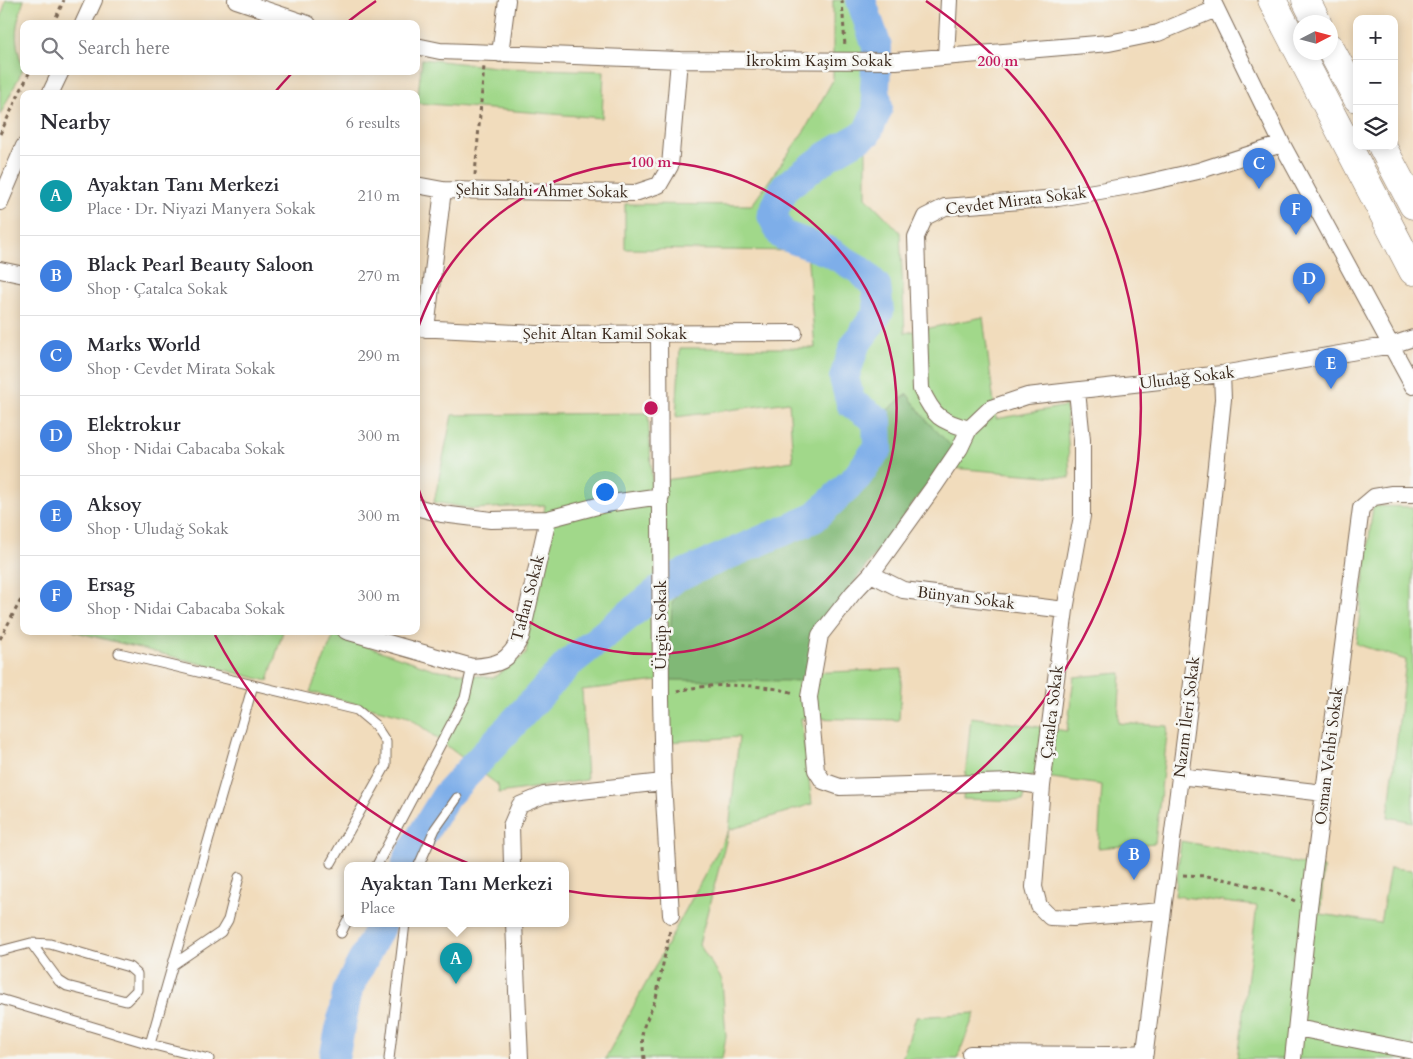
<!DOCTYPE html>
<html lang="en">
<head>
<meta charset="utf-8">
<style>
  :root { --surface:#fff; --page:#f7f7f7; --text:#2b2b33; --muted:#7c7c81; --line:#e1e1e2; --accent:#111827 }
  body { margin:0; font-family:Cardo,serif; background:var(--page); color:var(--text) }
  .controls { position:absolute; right:15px; top:15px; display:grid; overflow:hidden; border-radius:10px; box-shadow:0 2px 12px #0003 }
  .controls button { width:45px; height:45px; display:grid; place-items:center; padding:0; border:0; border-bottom:1px solid var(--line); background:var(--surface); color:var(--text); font:25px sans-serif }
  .compass { position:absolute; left:1293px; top:15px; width:45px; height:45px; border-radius:50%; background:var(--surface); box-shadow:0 2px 12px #0003; rotate:84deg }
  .you { position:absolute; left:604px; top:491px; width:18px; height:18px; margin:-12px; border:4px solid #fff; border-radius:50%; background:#1a73e8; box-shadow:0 0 0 8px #1a73e833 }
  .badge { display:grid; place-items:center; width:32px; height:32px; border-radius:50%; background:var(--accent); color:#fff; font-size:16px; font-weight:700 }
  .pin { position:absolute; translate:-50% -41px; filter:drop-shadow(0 1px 2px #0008) }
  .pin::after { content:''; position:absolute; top:26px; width:18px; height:15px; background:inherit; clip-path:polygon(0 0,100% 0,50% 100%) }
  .popup { position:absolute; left:344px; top:862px; width:225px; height:65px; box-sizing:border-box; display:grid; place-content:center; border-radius:10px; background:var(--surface); filter:drop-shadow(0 1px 4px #0005); font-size:16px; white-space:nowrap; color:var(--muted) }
  .popup b { font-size:19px; color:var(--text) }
  .popup::after { content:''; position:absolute; left:50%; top:100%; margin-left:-10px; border:10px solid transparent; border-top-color:var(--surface) }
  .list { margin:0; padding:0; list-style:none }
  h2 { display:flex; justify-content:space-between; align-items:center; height:65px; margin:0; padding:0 20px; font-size:21px }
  h2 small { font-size:16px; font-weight:400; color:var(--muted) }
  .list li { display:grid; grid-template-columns:32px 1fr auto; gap:15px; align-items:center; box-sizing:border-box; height:80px; padding:0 20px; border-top:1px solid var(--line) }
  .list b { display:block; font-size:19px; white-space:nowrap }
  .list p { margin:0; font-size:16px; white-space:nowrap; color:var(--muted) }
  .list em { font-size:16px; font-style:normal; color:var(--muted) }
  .icon { flex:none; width:28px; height:28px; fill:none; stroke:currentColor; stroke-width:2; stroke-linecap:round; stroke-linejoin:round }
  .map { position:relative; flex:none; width:1413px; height:1059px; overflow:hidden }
  .search { position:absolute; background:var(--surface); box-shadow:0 2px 12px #0003; left:20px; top:20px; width:400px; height:55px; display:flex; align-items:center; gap:12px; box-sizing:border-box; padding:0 18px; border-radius:10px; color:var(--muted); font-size:19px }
  .panel { position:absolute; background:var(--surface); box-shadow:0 2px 12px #0003; left:20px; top:90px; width:400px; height:545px; border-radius:10px }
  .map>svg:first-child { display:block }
  .green { fill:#a1d88a; stroke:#6e8154 }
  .forest { fill:#80b876; stroke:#5e714a }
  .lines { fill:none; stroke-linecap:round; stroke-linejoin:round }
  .river { stroke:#7eaee9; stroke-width:30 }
  .service-casing { stroke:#7b6855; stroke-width:11 }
  .minor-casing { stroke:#7b6855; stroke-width:18 }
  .trunk-casing { stroke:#7b6855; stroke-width:29 }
  .path { stroke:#7b6855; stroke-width:3; stroke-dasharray:4 4; stroke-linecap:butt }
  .service { stroke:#fff; stroke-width:9 }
  .minor { stroke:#fff; stroke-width:16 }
  .trunk { stroke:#fff; stroke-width:28 }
  .ring { fill:none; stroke:#c2185b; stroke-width:2.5 }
  .labels { text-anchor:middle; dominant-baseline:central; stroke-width:5; stroke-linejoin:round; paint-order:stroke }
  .street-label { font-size:16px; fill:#3b2a1e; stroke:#f6f6f2 }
  .centre { fill:#c2185b; stroke:#f6f6f2; stroke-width:2.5 }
  .ring-label { font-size:15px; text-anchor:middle; font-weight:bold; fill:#c2185b; stroke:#f6f6f2; stroke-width:5; stroke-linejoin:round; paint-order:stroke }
</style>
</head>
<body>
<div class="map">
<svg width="1413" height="1059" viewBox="0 0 1413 1059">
  <rect width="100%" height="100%" fill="#f6f6f2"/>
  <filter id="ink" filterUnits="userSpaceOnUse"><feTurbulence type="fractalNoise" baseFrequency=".02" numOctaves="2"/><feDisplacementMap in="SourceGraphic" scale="10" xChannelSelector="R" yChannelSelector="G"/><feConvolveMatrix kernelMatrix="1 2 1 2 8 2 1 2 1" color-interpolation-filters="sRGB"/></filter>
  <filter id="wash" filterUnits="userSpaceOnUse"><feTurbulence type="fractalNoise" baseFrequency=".0096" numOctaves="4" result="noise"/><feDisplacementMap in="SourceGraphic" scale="20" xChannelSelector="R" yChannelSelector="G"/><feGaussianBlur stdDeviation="1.12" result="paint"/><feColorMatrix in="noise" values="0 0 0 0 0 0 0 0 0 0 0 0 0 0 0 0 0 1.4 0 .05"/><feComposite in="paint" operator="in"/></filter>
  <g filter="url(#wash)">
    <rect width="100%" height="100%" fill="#f1dcbc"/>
    <!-- green -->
    <path class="green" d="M 6,0 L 24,0 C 14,30 14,38 23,69 L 0,115 L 0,23 Z
      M 833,0 L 867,0 L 886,51 L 889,119 L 866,144 L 866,197 L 900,232 L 905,333 L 983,317 L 996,419 L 1066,406 L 1070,478 L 941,467 L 927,421 L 907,394 L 884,413 L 886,426 L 884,452 L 864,484 L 823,521 L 682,585 L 806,673 L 902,669 L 899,720 L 801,718 L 812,804 L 729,830 L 699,944 L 722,980 L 726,1037 L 722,1059 L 605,1059 L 729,830 L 739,737 L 668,742 L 667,680 L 582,690 L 587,780 L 499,793 L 498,785 L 409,717 L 310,692 L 334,635 L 433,669 L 493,678 L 526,654 L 545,505 L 473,509 L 434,502 L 452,415 L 648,413 L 652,482 L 793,461 L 789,402 L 676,417 L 680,348 L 815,348 L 807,251 L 625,249 L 625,204 L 752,205 L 806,128 L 833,80 Z
      M 422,59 L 505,68 L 604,71 L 602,118 L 417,103 Z
      M 1373,506 L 1413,507 L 1413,822 L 1388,817 L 1406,660 L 1356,644 Z
      M 73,631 L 283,631 L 268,681 Z
      M 1121,673 L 1118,723 L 1168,726 L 1155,843 L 1098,848 L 1102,785 L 1031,775 L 1023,801 L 963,799 L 971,717 L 1067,731 L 1074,677 Z
      M 1181,841 L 1323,868 L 1321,914 L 1380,923 L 1390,868 L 1413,870 L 1413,1059 L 1237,1059 L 1257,906 L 1175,896 Z
      M 975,1013 L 957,1059 L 902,1059 L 916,1017 Z"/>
    <!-- forest -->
    <path class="forest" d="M 907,394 L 927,421 L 954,449 L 813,637 L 805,681 L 668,680 L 672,603 L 682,585 L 823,521 L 864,484 L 884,451 L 886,426 L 884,413 Z"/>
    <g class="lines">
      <!-- river -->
      <path class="river" d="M 406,865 L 411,853 L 446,796 L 569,663 L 676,577 L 814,518 L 857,477 L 878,448 L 877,420 L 851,403 L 844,378 L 855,345 L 879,311 L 876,286 L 860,270 L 830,252 L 782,235 L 772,215 L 785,187 L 829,155 L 867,133 L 878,108 L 875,88 L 877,47 L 861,0
        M 334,1059 L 348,989 L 382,923"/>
    </g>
  </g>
  <g filter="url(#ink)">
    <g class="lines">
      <defs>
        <path id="service" d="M 119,653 L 357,710 L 375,725 L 386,742 L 386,765 L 331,863
          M 377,865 L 465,698 L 472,667
          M 419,865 L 435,829 L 457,798
          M 341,933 L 347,921
          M 0,951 L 31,943 L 50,944 L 129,967 L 137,974 L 137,990 L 126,1001 L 67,986 L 59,981 L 31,943
          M 174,964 L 221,932 L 228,920 L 239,877
          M 0,999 L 150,1044 L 209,1059
          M 150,1044 L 253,685
          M 389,1059 L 405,923"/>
        <path id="minor" d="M 236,0 L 308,24
          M 1212,0 L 1282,144 L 1413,386
          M 83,24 L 94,0
          M 416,46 L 440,51 L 679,60 L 896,61 L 1109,43 L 1158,33 L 1216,9
          M 500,54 L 507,0
          M 946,57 L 949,0
          M 50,94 L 61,71
          M 416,185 L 443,190 L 635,193 L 659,185 L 670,166 L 679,60
          M 0,202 L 24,146
          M 0,270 L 24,275
          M 416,328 L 537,334 L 794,333
          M 426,329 L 443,190
          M 659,334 L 661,698 L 663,782 L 671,915
          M 1077,391 L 1082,440 L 1082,516 L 1065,610 L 1042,786 L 1034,887 L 1039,906 L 1050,917 L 1073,918 L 1162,911
          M 969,429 C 940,421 934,417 921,389 L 916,237 L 925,217 L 945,207 L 1058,198 L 1141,184 L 1198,171 L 1282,144
          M 416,507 L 442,514 L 491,520 L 548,519 L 605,504 L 661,496
          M 871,574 L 903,590 L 1065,610
          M 346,631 L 472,667 C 499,665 508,662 521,637 L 548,519
          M 1179,776 L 1324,793
          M 1042,786 L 1014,782 L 840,787 L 823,781 L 816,770 L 809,697 L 820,635 L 853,593 L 871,574 L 935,485 L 960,448 L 969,429 L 991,408 L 1027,396 L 1222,374 L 1392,345 L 1413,338
          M 512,865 L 511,826 L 520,805 L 544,795 L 663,782
          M 514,923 L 520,1059
          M 1297,1028 L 1413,1051
          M 970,1054 L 1112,1055 L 1145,1053
          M 1144,1059 L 1198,636 L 1223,399 L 1222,374
          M 1293,1059 L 1309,907 L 1361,508 L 1374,497 L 1392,494 L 1413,494"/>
        <path id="trunk" d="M 1272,0 L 1413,271
          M 1306,0 L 1317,22
          M 1330,48 L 1357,98
          M 1382,146 L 1413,205"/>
      </defs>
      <!-- service casing -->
      <use href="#service" class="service-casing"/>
      <!-- minor casing -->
      <use href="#minor" class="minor-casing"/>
      <!-- trunk casing -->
      <use href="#trunk" class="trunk-casing"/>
      <!-- path -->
      <path class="path" d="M 842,0 L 845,47
        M 53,24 L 64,0
        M 0,134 L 30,71
        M 475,175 L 484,66
        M 0,639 L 24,594
        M 677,692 C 703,682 767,684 794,693
        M 1183,875 L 1207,876 L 1233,881 L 1275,892 L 1295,901
        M 644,1059 L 642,1035 L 644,1026 L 656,998 L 670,930"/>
      <!-- service -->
      <use href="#service" class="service"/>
      <!-- minor -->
      <use href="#minor" class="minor"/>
      <!-- trunk -->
      <use href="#trunk" class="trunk"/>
    </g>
  </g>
  <!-- distance rings -->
  <g class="ring">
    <path d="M416 334A246 246 0 1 1 416 482"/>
    <path d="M275 92A491 491 0 0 1 292 73M345 24A491 491 0 0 1 376 1M926 1A491 491 0 1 1 215 635"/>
  </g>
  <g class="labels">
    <!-- street labels -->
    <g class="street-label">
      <text x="819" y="61">İkrokim Kaşim Sokak</text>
      <text transform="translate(542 191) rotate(1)">Şehit Salahi Ahmet Sokak</text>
      <text transform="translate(1016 201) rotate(-7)">Cevdet Mirata Sokak</text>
      <text x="605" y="334">Şehit Altan Kamil Sokak</text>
      <text transform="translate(1187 378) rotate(-7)">Uludağ Sokak</text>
      <text transform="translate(528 598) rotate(-75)">Taflan Sokak</text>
      <text transform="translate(966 598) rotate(7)">Bünyan Sokak</text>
      <text transform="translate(661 625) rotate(-90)">Ürgüp Sokak</text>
      <text transform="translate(1052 712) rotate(-83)">Çatalca Sokak</text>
      <text transform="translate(1187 717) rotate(-83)">Nazım İleri Sokak</text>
      <text transform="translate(1329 756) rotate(-83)">Osman Vehbi Sokak</text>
    </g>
  </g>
  <circle cx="651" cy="408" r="8" class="centre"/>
  <g class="ring-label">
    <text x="998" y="66">200 m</text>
    <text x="651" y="167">100 m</text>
  </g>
</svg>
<div class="controls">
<button>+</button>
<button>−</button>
<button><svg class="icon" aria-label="layers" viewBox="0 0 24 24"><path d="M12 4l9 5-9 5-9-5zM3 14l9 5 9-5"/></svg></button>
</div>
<svg class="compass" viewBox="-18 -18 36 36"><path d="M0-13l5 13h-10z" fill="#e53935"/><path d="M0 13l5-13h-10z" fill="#7c7c81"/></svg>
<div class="you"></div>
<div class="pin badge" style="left:456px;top:984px;background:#0f9aa8">A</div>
<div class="popup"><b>Ayaktan Tanı Merkezi</b>Place</div>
<div class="pin badge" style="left:1134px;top:880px;background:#3f7fe0">B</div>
<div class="pin badge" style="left:1259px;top:189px;background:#3f7fe0">C</div>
<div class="pin badge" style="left:1309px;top:304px;background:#3f7fe0">D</div>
<div class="pin badge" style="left:1331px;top:389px;background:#3f7fe0">E</div>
<div class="pin badge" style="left:1296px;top:235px;background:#3f7fe0">F</div>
<div class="search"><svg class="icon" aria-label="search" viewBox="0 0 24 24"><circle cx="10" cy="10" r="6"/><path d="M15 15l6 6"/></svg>Search here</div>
<section class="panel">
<h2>Nearby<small>6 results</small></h2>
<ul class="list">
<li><span class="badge" style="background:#0f9aa8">A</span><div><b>Ayaktan Tanı Merkezi</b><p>Place · Dr. Niyazi Manyera Sokak</p></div><em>210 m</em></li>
<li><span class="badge" style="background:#3f7fe0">B</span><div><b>Black Pearl Beauty Saloon</b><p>Shop · Çatalca Sokak</p></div><em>270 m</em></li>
<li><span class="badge" style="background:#3f7fe0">C</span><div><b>Marks World</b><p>Shop · Cevdet Mirata Sokak</p></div><em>290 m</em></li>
<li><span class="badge" style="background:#3f7fe0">D</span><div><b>Elektrokur</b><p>Shop · Nidai Cabacaba Sokak</p></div><em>300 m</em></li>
<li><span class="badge" style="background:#3f7fe0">E</span><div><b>Aksoy</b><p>Shop · Uludağ Sokak</p></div><em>300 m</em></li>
<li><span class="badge" style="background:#3f7fe0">F</span><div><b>Ersag</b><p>Shop · Nidai Cabacaba Sokak</p></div><em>300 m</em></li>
</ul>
</section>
</div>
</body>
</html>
